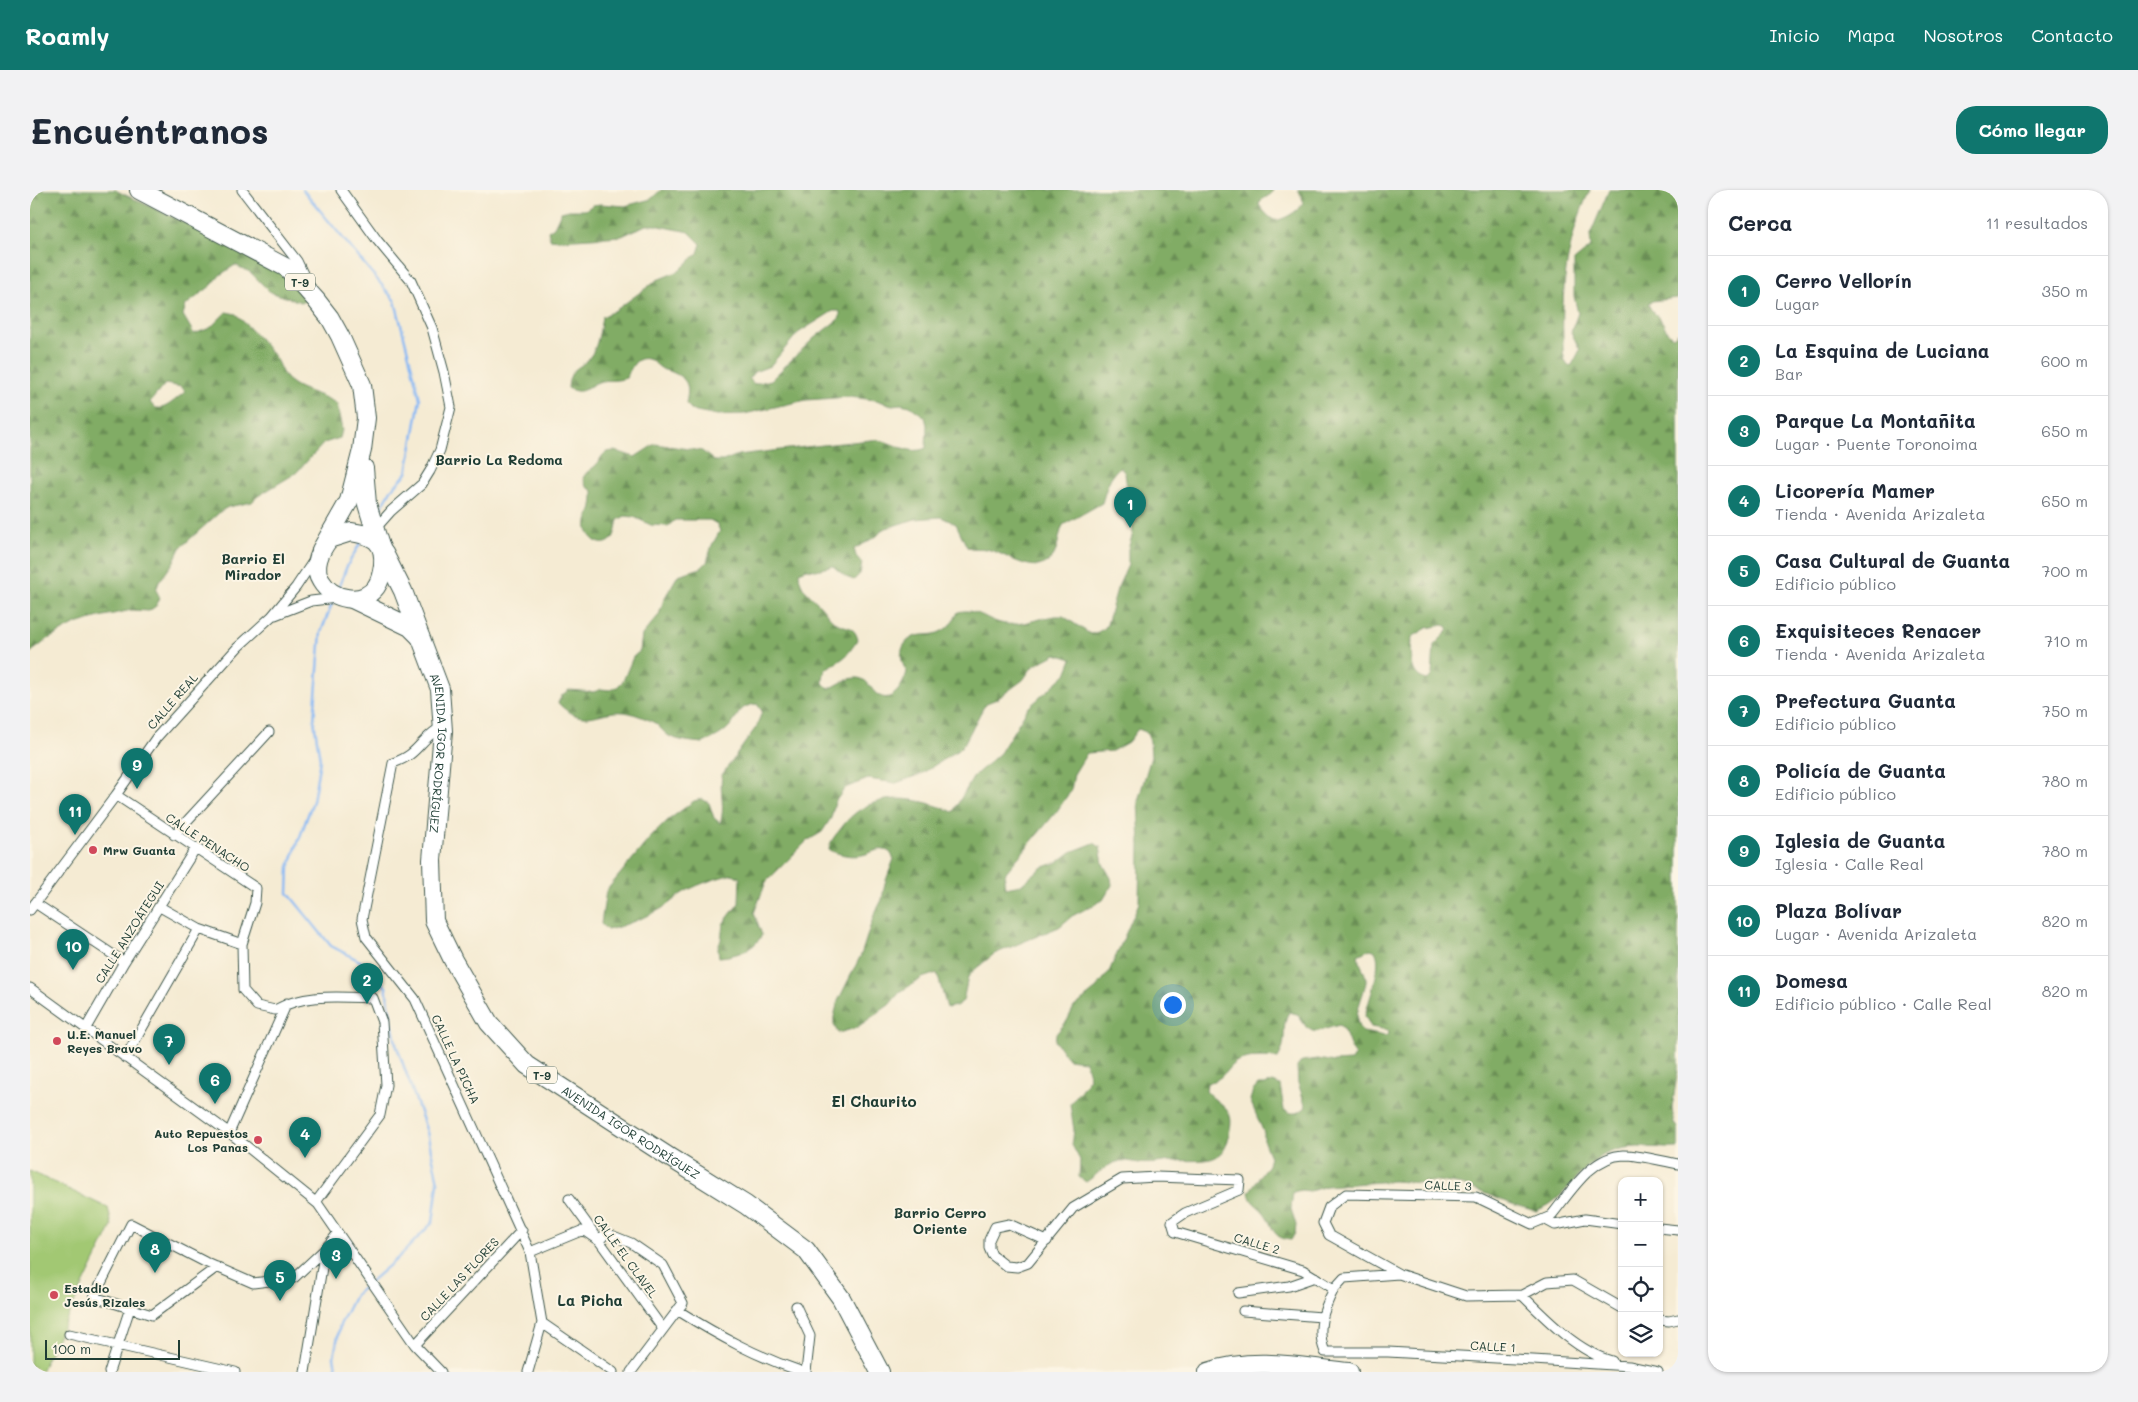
<!DOCTYPE html>
<html lang="es">
<head>
<meta charset="utf-8">
<style>
  :root { --surface:#fff; --page:#f2f2f3; --text:#1f2937; --muted:#747a83; --line:#e0e1e3; --accent:#0f766e }
  body { margin:0; font-family:Mali,sans-serif; background:var(--page); color:var(--text) }
  .controls { position:absolute; right:15px; bottom:15px; display:grid; overflow:hidden; border-radius:10px; box-shadow:0 1px 4px #0004 }
  .controls button { width:45px; height:45px; display:grid; place-items:center; padding:0; border:0; border-bottom:1px solid var(--line); background:var(--surface); color:var(--text); font:25px sans-serif }
  .scale { position:absolute; left:15px; bottom:12px; width:135px; box-sizing:border-box; padding-left:5px; border:2px solid #1f3d34; border-top:0; font-size:14px; line-height:18px; white-space:nowrap; color:#1f3d34; -webkit-text-stroke:4px #fcf5e5; paint-order:stroke }
  .you { position:absolute; left:1142px; top:814px; width:18px; height:18px; margin:-12px; border:4px solid #fff; border-radius:50%; background:#1a73e8; box-shadow:0 0 0 8px #1a73e833 }
  .badge { display:grid; place-items:center; width:32px; height:32px; border-radius:50%; background:var(--accent); color:#fff; font-size:16px; font-weight:700 }
  .pin { position:absolute; translate:-50% -41px; filter:drop-shadow(0 1px 2px #0008) }
  .pin::after { content:''; position:absolute; top:26px; width:18px; height:15px; background:inherit; clip-path:polygon(0 0,100% 0,50% 100%) }
  .list { margin:0; padding:0; list-style:none }
  h2 { display:flex; justify-content:space-between; align-items:center; height:65px; margin:0; padding:0 20px; font-size:21px }
  h2 small { font-size:16px; font-weight:400; color:var(--muted) }
  .list li { display:grid; grid-template-columns:32px 1fr auto; gap:15px; align-items:center; box-sizing:border-box; height:70px; padding:0 20px; border-top:1px solid var(--line) }
  .list b { display:block; font-size:19px; white-space:nowrap }
  .list p { margin:0; font-size:16px; white-space:nowrap; color:var(--muted) }
  .list em { font-size:16px; font-style:normal; color:var(--muted) }
  .icon { flex:none; width:28px; height:28px; fill:none; stroke:currentColor; stroke-width:2; stroke-linecap:round; stroke-linejoin:round }
  .map { position:relative; flex:none; width:1648px; height:1182px; overflow:hidden; border-radius:20px }
  header { display:flex; align-items:center; gap:30px; box-sizing:border-box; height:70px; padding:0 25px; background:var(--accent); color:#fff }
  header strong { font-size:24px }
  nav { display:flex; gap:28px; margin-inline-start:auto; font-size:18px }
  .intro { display:flex; align-items:center; justify-content:space-between; box-sizing:border-box; height:120px; padding:0 30px }
  h1 { margin:0; font-size:35px }
  .button { padding:12px 22px; border-radius:20px; background:var(--accent); color:#fff; font-size:18px; font-weight:700 }
  main { display:flex; gap:30px; padding:0 30px }
  aside { flex:1; background:var(--surface); border-radius:20px; box-shadow:0 1px 4px #0004 }
  .map>svg:first-child { display:block }
  .forest { fill:url(#forest-firs); stroke:#50744c; fill-rule:evenodd }
  .garden { fill:#a2c873; stroke:#608254 }
  .lines { fill:none; stroke-linecap:round; stroke-linejoin:round }
  .stream { stroke:#89b9f4; stroke-width:2.5 }
  .street-casing { stroke:#3f574c; stroke-width:11 }
  .highway-casing { stroke:#3f574c; stroke-width:20 }
  .street { stroke:#fff; stroke-width:9 }
  .highway { stroke:#fff; stroke-width:18 }
  .poi-dot { fill:#d1495b; stroke:#fcf5e5; stroke-width:2 }
  .labels { text-anchor:middle; dominant-baseline:central; stroke-width:4; stroke-linejoin:round; paint-order:stroke }
  .shield { fill:#fcf5e5; stroke:#617469; stroke-width:1 }
  .shield-label { font-size:11px; font-weight:bold; fill:#1f3d34 }
  .street-label { font-size:12px; fill:#1f3d34; stroke:#fcf5e5 }
  .poi-label { font-size:12px; font-weight:bold; fill:#1f3d34; stroke:#fcf5e5; text-anchor:start }
  .neighbourhood-label { font-size:14px; font-weight:bold; fill:#1f3d34; stroke:#fcf5e5 }
  .quarter-label { font-size:15px; font-weight:bold; fill:#1f3d34; stroke:#fcf5e5 }
</style>
</head>
<body>
<header>
<strong>Roamly</strong>
<nav><a>Inicio</a><a>Mapa</a><a>Nosotros</a><a>Contacto</a></nav>
</header>
<div class="intro"><h1>Encuéntranos</h1><a class="button">Cómo llegar</a></div>
<main>
<div class="map">
<svg width="1648" height="1182" viewBox="0 0 1648 1182">
  <defs>
    <pattern id="forest-firs" width="22" height="20" patternUnits="userSpaceOnUse" patternTransform="scale(1.25)"><rect width="22" height="20" fill="#81ac65"/><path d="M5 1l3.5 6h-7zM16 11l3.5 6h-7z" fill="#698d54"/></pattern>
  </defs>
  <rect width="100%" height="100%" fill="#fcf5e5"/>
  <filter id="ink" filterUnits="userSpaceOnUse"><feTurbulence type="fractalNoise" baseFrequency=".02" numOctaves="2"/><feDisplacementMap in="SourceGraphic" scale="10" xChannelSelector="R" yChannelSelector="G"/><feConvolveMatrix kernelMatrix="1 2 1 2 8 2 1 2 1" color-interpolation-filters="sRGB"/></filter>
  <filter id="wash" filterUnits="userSpaceOnUse"><feTurbulence type="fractalNoise" baseFrequency=".0096" numOctaves="4" result="noise"/><feDisplacementMap in="SourceGraphic" scale="20" xChannelSelector="R" yChannelSelector="G"/><feGaussianBlur stdDeviation="1.12" result="paint"/><feColorMatrix in="noise" values="0 0 0 0 0 0 0 0 0 0 0 0 0 0 0 0 0 1.4 0 .05"/><feComposite in="paint" operator="in"/></filter>
  <g filter="url(#wash)">
    <rect width="100%" height="100%" fill="#f5ebd3"/>
    <!-- forest -->
    <path class="forest" d="M 0,0 L 85,0 L 227,67 L 251,82 L 278,110 L 271,112 L 240,102 L 220,82 L 205,75 L 190,85 L 182,95 L 156,115 L 153,125 L 164,144 L 180,138 L 196,122 L 206,124 C 219,138 234,152 245,168 C 250,175 251,185 259,191 C 272,202 293,204 307,214 L 312,240 L 310,248 L 294,253 L 266,283 L 228,306 L 222,312 L 198,317 L 191,321 L 150,358 L 143,373 L 129,392 L 126,400 L 130,408 L 126,416 L 119,421 L 102,420 L 69,427 L 46,434 L 18,449 L 0,463 ZM 135,194 L 152,197 L 155,202 C 145,209 129,228 120,212 Z
      M 631,0 L 1243,0 L 1241,4 L 1230,11 L 1229,15 C 1233,20 1238,27 1244,30 C 1251,32 1273,19 1273,11 C 1273,8 1269,3 1268,0 L 1560,0 C 1538,46 1531,95 1533,146 C 1533,155 1532,168 1538,176 L 1542,175 L 1550,160 L 1541,142 L 1548,123 L 1544,106 L 1544,71 L 1561,57 L 1560,45 L 1579,0 L 1648,0 L 1648,108 L 1622,111 L 1618,113 C 1620,122 1629,126 1633,133 C 1636,139 1637,144 1643,147 L 1648,142 L 1648,879 L 1642,918 L 1644,934 L 1648,937 L 1648,958 C 1627,959 1606,954 1586,960 C 1553,970 1545,997 1520,1014 C 1516,1017 1511,1018 1506,1021 L 1482,1014 L 1433,995 L 1408,991 L 1391,993 L 1363,991 L 1296,996 L 1280,1001 L 1271,1000 L 1263,1002 L 1261,1019 L 1266,1035 L 1265,1043 L 1261,1050 C 1241,1048 1244,1037 1235,1024 C 1228,1014 1221,1015 1219,1002 L 1238,975 L 1240,967 L 1234,952 L 1234,943 L 1220,910 L 1223,901 L 1228,895 L 1235,895 L 1242,892 L 1250,895 L 1254,920 C 1263,925 1268,924 1276,917 L 1268,893 L 1267,877 L 1272,871 L 1288,869 L 1304,872 L 1321,871 L 1325,864 C 1317,854 1318,842 1309,835 L 1285,842 L 1277,838 L 1267,824 L 1259,822 C 1250,835 1259,851 1248,868 C 1236,867 1211,865 1202,875 C 1191,886 1192,889 1177,893 L 1176,901 C 1183,910 1196,915 1200,926 C 1202,932 1200,938 1199,945 C 1194,977 1170,969 1145,971 C 1134,971 1123,975 1111,973 C 1105,973 1098,970 1092,971 C 1078,972 1067,985 1056,992 L 1049,987 L 1050,970 L 1042,955 L 1044,940 L 1040,914 L 1060,888 L 1055,871 L 1038,869 L 1025,851 L 1026,844 L 1037,831 L 1044,817 L 1064,801 L 1079,782 L 1109,713 L 1110,655 L 1108,611 L 1121,567 L 1120,551 L 1116,542 L 1108,539 L 1098,552 L 1082,561 L 1057,563 L 1044,584 L 1041,600 L 1027,621 L 976,682 L 974,690 L 975,698 L 991,695 L 1011,678 L 1028,672 L 1041,662 L 1064,653 L 1070,657 L 1073,674 L 1081,688 L 1082,695 L 1073,710 L 1042,726 L 1029,737 L 964,764 L 943,781 L 938,787 L 933,811 L 926,816 L 917,818 L 907,783 L 892,788 L 870,802 L 859,815 L 826,838 L 808,843 L 804,835 L 804,827 L 808,811 L 831,765 L 844,725 L 852,710 L 855,693 L 864,669 L 860,662 C 850,657 846,661 836,664 C 824,668 811,665 799,660 C 800,650 806,645 812,637 C 839,600 884,605 923,622 L 944,586 L 970,563 L 998,518 L 1036,484 L 1042,469 L 1026,464 L 1003,476 L 993,490 L 967,509 L 959,512 L 953,518 L 934,554 L 928,560 L 891,584 L 866,593 L 838,589 L 815,598 L 805,612 L 801,628 L 792,642 L 777,651 L 736,692 L 724,723 L 732,745 C 724,760 706,766 689,767 L 688,758 L 691,750 L 693,734 L 709,713 L 710,688 L 703,684 C 687,688 671,693 656,701 C 648,705 642,712 634,717 C 624,724 589,738 577,740 L 571,734 L 576,701 L 620,648 L 637,631 L 664,611 L 672,609 L 679,613 L 684,628 L 690,633 C 696,618 689,601 692,585 L 727,536 L 732,521 L 727,514 C 706,516 710,527 698,538 C 691,545 682,549 673,553 C 663,552 649,551 639,546 C 634,543 630,537 625,533 C 618,529 607,525 600,523 C 569,516 557,542 528,513 L 532,505 L 539,500 L 564,502 L 571,499 L 580,500 L 587,497 L 593,491 L 603,467 L 610,461 L 612,445 L 629,425 L 634,409 L 644,392 L 648,385 L 671,378 L 677,372 L 682,355 L 690,341 L 687,334 L 680,330 L 645,330 L 638,336 L 621,335 L 604,327 L 595,326 L 588,330 C 586,336 586,347 580,351 C 570,358 559,348 557,339 C 555,330 561,324 562,316 C 563,311 563,306 563,301 L 556,296 L 553,288 C 557,281 559,281 564,277 C 568,274 570,268 574,264 C 584,257 595,265 605,267 L 625,254 L 672,261 L 684,271 L 693,271 L 708,265 C 752,260 797,254 841,250 C 860,248 877,267 896,258 L 897,235 L 895,227 L 880,216 L 871,214 L 862,215 L 846,210 L 819,207 L 776,210 L 714,224 L 687,225 L 662,220 L 656,214 C 659,197 660,190 642,182 C 638,180 634,181 631,178 C 627,176 623,170 618,169 C 605,166 601,179 596,188 C 588,191 580,190 572,191 C 557,194 555,207 538,198 C 540,176 548,181 559,168 C 568,158 570,139 572,127 L 586,120 L 627,90 L 649,81 L 668,63 L 671,54 L 659,42 L 625,35 L 616,35 L 592,46 L 529,50 L 520,49 L 518,41 L 524,37 L 531,22 L 539,20 L 555,20 L 563,15 L 570,14 L 595,16 L 621,9 ZM 803,121 L 810,121 L 810,128 L 783,149 L 741,190 L 724,194 L 719,188 L 724,182 L 740,176 L 768,143 ZM 1090,277 L 1095,283 L 1103,343 L 1098,359 L 1098,375 L 1087,399 L 1078,431 L 1075,438 L 1068,442 L 1060,444 L 1033,426 L 1025,426 C 1010,428 990,436 976,434 C 957,432 948,417 928,422 C 924,431 919,438 910,442 C 902,446 894,444 886,446 C 869,452 868,469 877,482 C 874,493 863,515 848,505 C 840,500 840,490 828,488 C 819,487 807,495 799,499 L 793,493 C 793,475 800,478 812,469 C 818,465 823,456 828,450 C 824,434 816,439 805,432 C 798,427 795,420 789,414 C 779,404 769,398 769,382 L 777,379 L 786,380 L 803,376 L 816,387 L 824,390 L 830,384 L 832,373 L 826,366 L 824,359 L 847,346 L 853,339 L 885,329 L 911,327 L 926,334 L 937,357 C 945,360 952,357 960,360 C 977,364 1009,390 1024,365 C 1028,358 1029,343 1033,335 L 1072,313 C 1076,300 1079,285 1090,277 ZM 1413,435 L 1417,436 L 1419,440 L 1404,455 L 1402,485 L 1398,490 C 1377,487 1382,462 1382,447 L 1397,438 ZM 1340,759 L 1344,760 C 1355,771 1338,811 1335,826 L 1341,837 L 1358,840 L 1359,844 L 1355,846 L 1333,842 C 1319,831 1334,806 1336,792 C 1337,783 1329,775 1328,765 Z"/>
    <!-- garden -->
    <path class="garden" d="M 0,981 L 78,1018 L 82,1036 L 11,1181 L 0,1175 Z"/>
    <g class="lines">
      <!-- stream -->
      <path class="stream" d="M 273,0 L 365,111 L 390,209 L 377,283 L 361,300 L 348,324
        M 308,399 L 317,376 L 332,350
        M 303,411 L 291,442 L 284,530 L 290,570 L 283,611 L 259,677 L 258,703 L 301,756 L 330,771 L 356,797 L 366,854 L 397,942 L 408,992 L 403,1032 L 369,1067 L 325,1105 L 310,1135 L 304,1167 L 307,1182"/>
    </g>
  </g>
  <g filter="url(#ink)">
    <g class="lines">
      <defs>
        <path id="street" d="M 212,0 L 267,71 L 277,92
          M 311,0 L 347,50 L 381,91 L 402,138 L 414,182 L 421,217 L 410,260 L 400,281 L 392,294 L 361,321 L 345,339
          M 245,425 L 281,411 L 307,408
          M 413,541 L 408,539 C 387,553 389,564 363,573 L 332,729 L 336,747 L 385,809 L 500,1062 L 512,1133 L 498,1182
          M 86,605 L 226,698 L 225,713 L 212,754 L 213,800 L 227,816 L 245,820 C 274,803 310,807 343,808 L 352,832 L 356,895 L 350,925 L 286,1012
          M 144,645 L 239,542
          M 5,713 L 94,772
          M 130,717 L 169,739 L 212,754
          M 0,720 L 86,605 L 126,548 L 208,457 L 242,426 L 266,397 L 284,370
          M 0,798 L 205,947 L 288,1014 L 385,1155 L 411,1182
          M 56,838 L 94,772 L 165,659
          M 95,868 L 169,739
          M 199,943 L 257,813
          M 539,1009 L 633,1139
          M 1514,1029 L 1521,1026 C 1540,1003 1561,966 1594,965 C 1611,965 1631,971 1648,974
          M 1629,1038 L 1648,1040
          M 1017,1051 L 979,1034 L 965,1037 L 959,1050 L 959,1058 L 962,1065 L 976,1076 L 987,1077 L 998,1073 L 1043,1018 L 1092,989 L 1126,987 L 1210,990 L 1209,1000 L 1155,1023 L 1142,1032 L 1145,1042 L 1273,1080 L 1304,1099 L 1314,1088 L 1369,1084 L 1436,1106 L 1492,1105 L 1517,1092 L 1543,1090 L 1592,1118
          M 500,1062 L 551,1041 L 556,1042 L 569,1051 L 576,1043 L 601,1053 L 633,1075 L 653,1113 L 601,1182
          M 187,1077 L 122,1125 L 64,1107 L 101,1034 L 175,1072 L 223,1093 L 264,1088 L 295,1059
          M 1369,1084 L 1299,1045 L 1293,1033 L 1299,1017 L 1316,1004 L 1446,1007 L 1502,1034 L 1514,1029 L 1525,1035 L 1555,1029 L 1592,1034
          M 1304,1099 C 1293,1120 1286,1140 1295,1162 L 1358,1162 L 1503,1170 L 1599,1176 L 1628,1182
          M 1208,1103 L 1259,1096 L 1285,1087
          M 1492,1105 C 1516,1129 1548,1162 1582,1171
          M 766,1116 L 780,1146 L 776,1182
          M 647,1120 C 689,1146 727,1167 773,1182
          M 1213,1121 L 1292,1127
          M 1629,1130 L 1639,1131 L 1648,1129
          M 512,1133 L 583,1182
          M 39,1144 L 205,1182
          M 385,1155 L 492,1040
          M 79,1182 L 100,1118
          M 275,1182 L 295,1059 L 308,1043"/>
        <g id="highway">
          <path d="M 109,0 L 257,78 L 286,110 L 300,128 L 310,146 L 332,195 L 336,228 L 332,260 L 319,311 L 291,360"/>
          <path d="M 334,278 L 337,314 L 349,353"/>
          <path d="M 321,342 C 343,345 355,351 353,375 C 352,382 351,390 346,397 C 332,416 302,410 291,391 C 282,377 290,361 299,349 Z"/>
          <path id="s1" d="M 354,363 L 373,401 L 410,499 L 413,541 L 402,670 L 404,731 L 423,770 L 459,833 L 497,875 L 639,967 L 716,1015 L 776,1060 L 811,1108 L 850,1182"/>
          <path d="M 322,409 L 380,437 L 390,447"/>
          <path d="M 1178,1182 C 1223,1166 1273,1177 1319,1182"/>
        </g>
      </defs>
      <!-- street casing -->
      <use href="#street" class="street-casing"/>
      <!-- highway casing -->
      <use href="#highway" class="highway-casing"/>
      <!-- street -->
      <use href="#street" class="street"/>
      <!-- highway -->
      <use href="#highway" class="highway"/>
    </g>
  </g>
  <!-- markers -->
  <g class="poi-dot">
    <circle cx="63" cy="660" r="5"/>
    <circle cx="27" cy="851" r="5"/>
    <circle cx="228" cy="950" r="5"/>
    <circle cx="24" cy="1105" r="5"/>
  </g>
  <g class="labels">
    <!-- shield labels -->
    <g class="shield">
      <rect x="255" y="83.5" width="30" height="17" rx="4"/>
      <rect x="497" y="876.5" width="30" height="17" rx="4"/>
    </g>
    <g class="shield-label">
      <text x="270" y="92">T-9</text>
      <text x="512" y="885">T-9</text>
    </g>
    <!-- street labels -->
    <g class="street-label">
      <text transform="translate(142 511) rotate(-49)">CALLE REAL</text>
      <text stroke="none"><textPath href="#s1" startOffset="211">AVENIDA IGOR RODRÍGUEZ</textPath></text>
      <text transform="translate(178 652) rotate(33)">CALLE PENACHO</text>
      <text transform="translate(99 742) rotate(-58)">CALLE ANZOÁTEGUI</text>
      <text transform="translate(426 869) rotate(65)">CALLE LA PICHA</text>
      <text stroke="none"><textPath href="#s1" startOffset="676">AVENIDA IGOR RODRÍGUEZ</textPath></text>
      <text transform="translate(1418 995) rotate(2)">CALLE 3</text>
      <text transform="translate(1227 1053) rotate(16)">CALLE 2</text>
      <text transform="translate(596 1066) rotate(54)">CALLE EL CLAVEL</text>
      <text transform="translate(429 1089) rotate(-47)">CALLE LAS FLORES</text>
      <text transform="translate(1463 1156) rotate(3)">CALLE 1</text>
    </g>
    <!-- poi labels -->
    <g class="poi-label">
      <text x="73" y="660">Mrw Guanta</text>
      <text x="37" y="844">U.E. Manuel<tspan x="37" dy="14">Reyes Bravo</tspan></text>
      <text x="218" y="943" text-anchor="end">Auto Repuestos<tspan x="218" dy="14">Los Panas</tspan></text>
      <text x="34" y="1098">Estadio<tspan x="34" dy="14">Jesús Rizales</tspan></text>
    </g>
    <!-- neighbourhood labels -->
    <g class="neighbourhood-label">
      <text x="469" y="269">Barrio La Redoma</text>
      <text x="223" y="368">Barrio El<tspan x="223" dy="16">Mirador</tspan></text>
      <text x="910" y="1022">Barrio Cerro<tspan x="910" dy="16">Oriente</tspan></text>
    </g>
    <!-- quarter labels -->
    <g class="quarter-label">
      <text x="844" y="911">El Chaurito</text>
      <text x="560" y="1110">La Picha</text>
    </g>
  </g>
</svg>
<div class="controls">
<button>+</button>
<button>−</button>
<button><svg class="icon" aria-label="locate" viewBox="0 0 24 24"><circle cx="12" cy="12" r="6"/><path d="M12 2v4M12 18v4M2 12h4M18 12h4"/></svg></button>
<button><svg class="icon" aria-label="layers" viewBox="0 0 24 24"><path d="M12 4l9 5-9 5-9-5zM3 14l9 5 9-5"/></svg></button>
</div>
<div class="scale">100 m</div>
<div class="you"></div>
<div class="pin badge" style="left:1100px;top:338px">1</div>
<div class="pin badge" style="left:337px;top:814px">2</div>
<div class="pin badge" style="left:306px;top:1089px">3</div>
<div class="pin badge" style="left:275px;top:968px">4</div>
<div class="pin badge" style="left:250px;top:1111px">5</div>
<div class="pin badge" style="left:185px;top:914px">6</div>
<div class="pin badge" style="left:139px;top:875px">7</div>
<div class="pin badge" style="left:125px;top:1083px">8</div>
<div class="pin badge" style="left:107px;top:599px">9</div>
<div class="pin badge" style="left:43px;top:780px">10</div>
<div class="pin badge" style="left:45px;top:645px">11</div>
</div>
<aside>
<h2>Cerca<small>11 resultados</small></h2>
<ul class="list">
<li><span class="badge">1</span><div><b>Cerro Vellorín</b><p>Lugar</p></div><em>350 m</em></li>
<li><span class="badge">2</span><div><b>La Esquina de Luciana</b><p>Bar</p></div><em>600 m</em></li>
<li><span class="badge">3</span><div><b>Parque La Montañita</b><p>Lugar · Puente Toronoima</p></div><em>650 m</em></li>
<li><span class="badge">4</span><div><b>Licorería Mamer</b><p>Tienda · Avenida Arizaleta</p></div><em>650 m</em></li>
<li><span class="badge">5</span><div><b>Casa Cultural de Guanta</b><p>Edificio público</p></div><em>700 m</em></li>
<li><span class="badge">6</span><div><b>Exquisiteces Renacer</b><p>Tienda · Avenida Arizaleta</p></div><em>710 m</em></li>
<li><span class="badge">7</span><div><b>Prefectura Guanta</b><p>Edificio público</p></div><em>750 m</em></li>
<li><span class="badge">8</span><div><b>Policía de Guanta</b><p>Edificio público</p></div><em>780 m</em></li>
<li><span class="badge">9</span><div><b>Iglesia de Guanta</b><p>Iglesia · Calle Real</p></div><em>780 m</em></li>
<li><span class="badge">10</span><div><b>Plaza Bolívar</b><p>Lugar · Avenida Arizaleta</p></div><em>820 m</em></li>
<li><span class="badge">11</span><div><b>Domesa</b><p>Edificio público · Calle Real</p></div><em>820 m</em></li>
</ul>
</aside>
</main>
</body>
</html>
